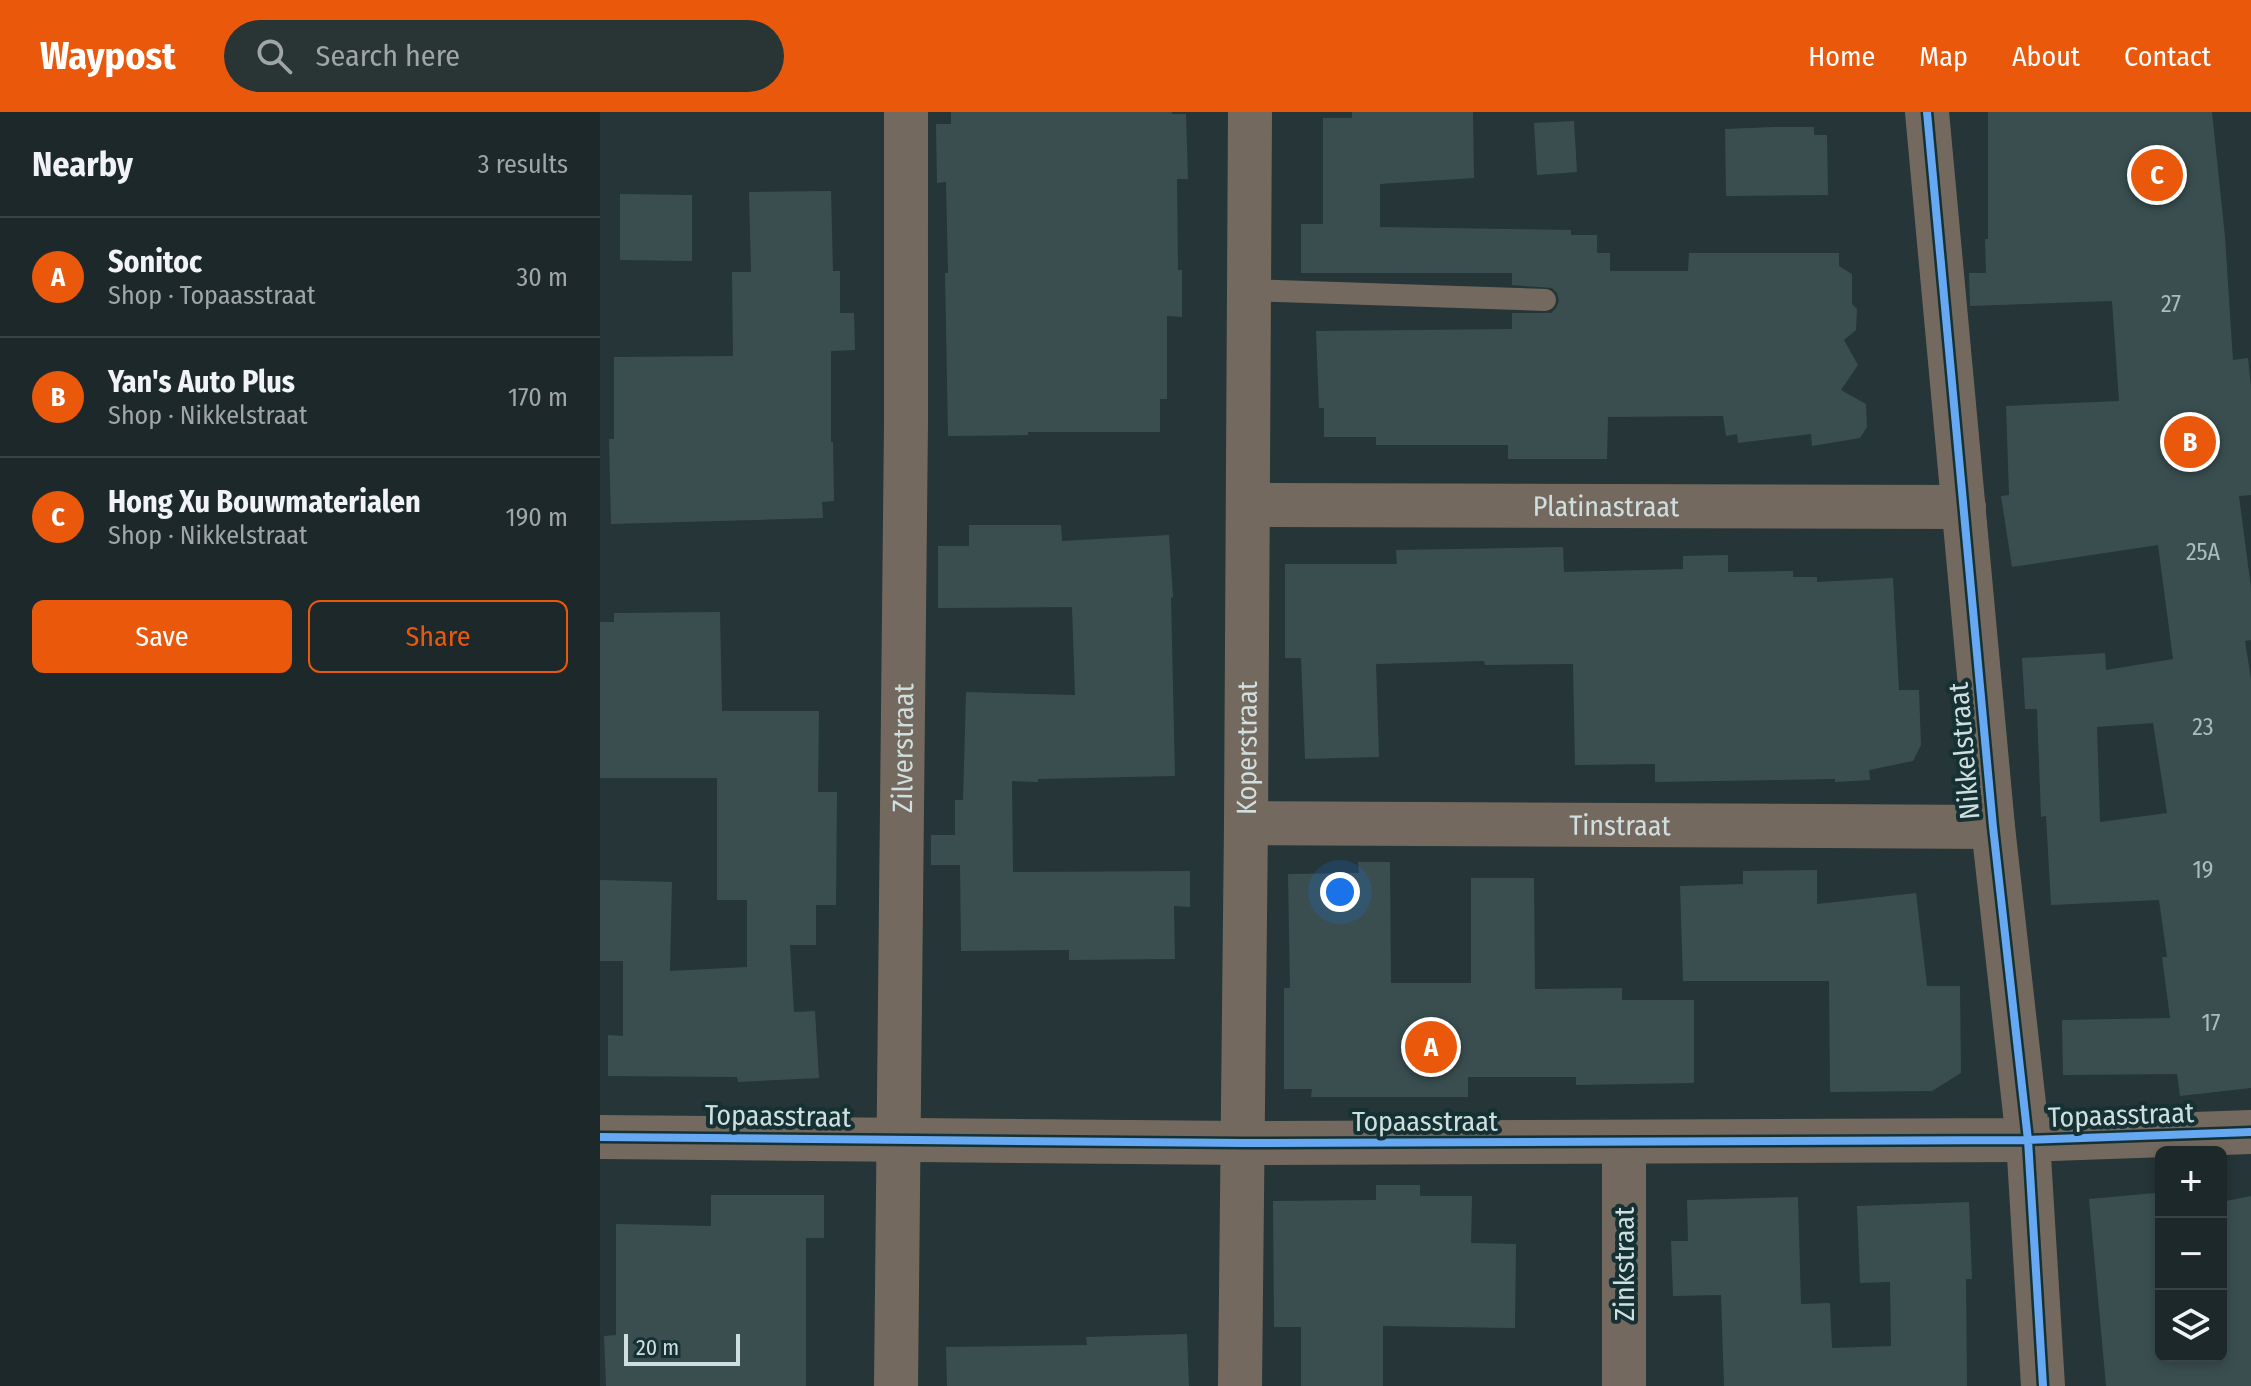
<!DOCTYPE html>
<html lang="en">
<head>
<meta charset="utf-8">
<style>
  :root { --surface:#1c2829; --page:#293435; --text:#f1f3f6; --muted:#a0a6a8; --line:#3a4446; --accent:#ea580c }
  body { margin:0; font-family:"Fira Sans Condensed",sans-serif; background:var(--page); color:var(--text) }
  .controls { position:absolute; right:24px; bottom:24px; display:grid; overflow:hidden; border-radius:12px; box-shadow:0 4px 12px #0003 }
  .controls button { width:72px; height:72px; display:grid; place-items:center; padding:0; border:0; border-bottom:2px solid var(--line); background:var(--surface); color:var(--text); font:40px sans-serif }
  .scale { position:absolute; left:24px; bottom:20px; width:116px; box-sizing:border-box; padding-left:8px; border:4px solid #cfdfe0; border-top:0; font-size:22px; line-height:28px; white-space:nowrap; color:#cfdfe0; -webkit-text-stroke:6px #153134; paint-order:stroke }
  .you { position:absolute; left:740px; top:780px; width:28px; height:28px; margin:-20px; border:6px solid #fff; border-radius:50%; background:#1a73e8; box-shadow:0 0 0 12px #1a73e833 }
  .badge { display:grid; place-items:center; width:52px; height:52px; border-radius:50%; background:var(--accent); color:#fff; font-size:26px; font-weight:700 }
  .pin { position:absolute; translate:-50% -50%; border:4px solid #fff; box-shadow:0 2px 8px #0006 }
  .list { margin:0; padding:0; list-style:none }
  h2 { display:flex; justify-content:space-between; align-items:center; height:104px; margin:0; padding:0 32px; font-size:34px }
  h2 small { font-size:26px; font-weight:400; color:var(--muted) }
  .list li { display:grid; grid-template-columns:52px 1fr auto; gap:24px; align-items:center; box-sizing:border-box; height:120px; padding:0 32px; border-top:2px solid var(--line) }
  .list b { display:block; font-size:30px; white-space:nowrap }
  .list p { margin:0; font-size:26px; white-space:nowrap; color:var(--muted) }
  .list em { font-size:26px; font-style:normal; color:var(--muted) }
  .actions { display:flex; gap:16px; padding:24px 32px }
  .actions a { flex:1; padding:18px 0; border:2px solid var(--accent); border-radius:12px; text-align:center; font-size:28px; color:var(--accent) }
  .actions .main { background:var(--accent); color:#fff }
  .icon { flex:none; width:44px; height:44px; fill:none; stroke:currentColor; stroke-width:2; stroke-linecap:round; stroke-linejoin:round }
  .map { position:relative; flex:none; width:1651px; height:1274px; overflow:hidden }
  header { display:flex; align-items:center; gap:48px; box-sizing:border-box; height:112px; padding:0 40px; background:var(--accent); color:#fff }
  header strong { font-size:38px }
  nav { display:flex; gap:44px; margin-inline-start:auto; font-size:28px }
  .search { width:560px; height:72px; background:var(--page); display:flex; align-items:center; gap:20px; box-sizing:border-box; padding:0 28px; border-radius:44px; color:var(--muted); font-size:30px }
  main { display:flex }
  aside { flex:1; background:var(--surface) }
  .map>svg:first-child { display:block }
  .building { fill:#3a4e50; fill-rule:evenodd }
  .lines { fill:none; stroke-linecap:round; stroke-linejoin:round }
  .service { stroke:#74695f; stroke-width:22 }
  .minor { stroke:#74695f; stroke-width:44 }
  .cycleway-casing { stroke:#153134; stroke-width:13 }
  .cycleway { stroke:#66a8f1; stroke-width:8 }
  .labels { text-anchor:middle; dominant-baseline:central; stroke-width:8; stroke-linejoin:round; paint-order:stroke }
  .number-label { font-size:24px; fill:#aabbbc }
  .street-label { font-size:28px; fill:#cfdfe0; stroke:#153134 }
</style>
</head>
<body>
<header>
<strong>Waypost</strong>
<div class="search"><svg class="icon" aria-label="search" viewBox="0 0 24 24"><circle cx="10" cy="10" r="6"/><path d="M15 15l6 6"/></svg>Search here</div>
<nav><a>Home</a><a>Map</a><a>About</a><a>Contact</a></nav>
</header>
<main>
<aside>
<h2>Nearby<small>3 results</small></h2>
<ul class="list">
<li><span class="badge">A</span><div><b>Sonitoc</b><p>Shop · Topaasstraat</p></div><em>30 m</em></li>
<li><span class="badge">B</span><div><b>Yan's Auto Plus</b><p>Shop · Nikkelstraat</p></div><em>170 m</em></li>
<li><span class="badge">C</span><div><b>Hong Xu Bouwmaterialen</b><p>Shop · Nikkelstraat</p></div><em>190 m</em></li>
</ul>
<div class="actions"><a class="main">Save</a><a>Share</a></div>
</aside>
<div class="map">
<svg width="1651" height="1274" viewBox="0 0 1651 1274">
  <rect width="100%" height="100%" fill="#263537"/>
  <!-- building -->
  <path class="building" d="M 351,0 L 572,0 L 572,2 L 586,2 L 588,67 L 577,67 L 578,158 L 582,158 L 582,205 L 567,204 L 567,287 L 560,287 L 560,320 L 428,320 L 428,323 L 348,324 L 345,161 L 348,161 L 346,70 L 337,71 L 336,12 L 351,12 Z
    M 752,0 L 873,0 L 874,66 L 780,72 L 780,115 L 971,118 L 971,123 L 997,123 L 997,141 L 1010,141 L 1010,159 L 1088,159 L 1089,141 L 1239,141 L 1239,154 L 1252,162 L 1252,192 L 1257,197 L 1256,218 L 1244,228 L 1258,253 L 1241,278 L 1266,292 L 1267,315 L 1260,326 L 1212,334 L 1211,322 L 1138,331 L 1137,322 L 1126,324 L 1123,304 L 1008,305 L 1007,347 L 908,347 L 908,333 L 776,333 L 776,325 L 724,325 L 724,296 L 719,296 L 716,219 L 912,217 L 912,201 L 951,201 L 956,196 L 959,189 L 957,181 L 952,176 L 912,173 L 912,161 L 701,161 L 701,112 L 723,112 L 723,6 L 752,6 Z
    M 1388,0 L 1612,0 L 1625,125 L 1633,248 L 1648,246 L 1651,276 L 1651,383 L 1639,384 L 1651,476 L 1651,528 L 1645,529 L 1651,567 L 1651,976 L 1580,984 L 1577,962 L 1463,963 L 1462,908 L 1570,906 L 1562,845 L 1567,845 L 1559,788 L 1451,793 L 1446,704 L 1441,705 L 1437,597 L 1425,597 L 1422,546 L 1505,541 L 1506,558 L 1573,547 L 1558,433 L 1412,455 L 1401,384 L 1409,383 L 1406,294 L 1519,289 L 1512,189 L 1370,194 L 1369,161 L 1386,161 L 1385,127 L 1388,127 ZM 1553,611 L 1567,701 L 1500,710 L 1497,615 Z
    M 974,9 L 977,60 L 937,63 L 934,11 Z
    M 1174,15 L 1214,15 L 1214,23 L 1227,23 L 1228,83 L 1126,84 L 1125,17 Z
    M 231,79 L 233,159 L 240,159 L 240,201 L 254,201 L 255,238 L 231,239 L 231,330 L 233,330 L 234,389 L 222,390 L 223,406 L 11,412 L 9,327 L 14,327 L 14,245 L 133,244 L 132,160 L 151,160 L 149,80 Z
    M 20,82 L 92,83 L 92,149 L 20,148 Z
    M 369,413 L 461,413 L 462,429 L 569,423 L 573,486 L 571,485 L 575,664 L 438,667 L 438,670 L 412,669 L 413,760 L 590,759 L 590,795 L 574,794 L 575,847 L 469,848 L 469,838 L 361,839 L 360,753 L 331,753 L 331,723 L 355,723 L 355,688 L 363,688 L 366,580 L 475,583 L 472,495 L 338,496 L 338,434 L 369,434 Z
    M 963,435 L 964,460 L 1083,457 L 1083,444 L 1128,443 L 1128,460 L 1193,459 L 1193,465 L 1217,465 L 1217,470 L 1293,466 L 1299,578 L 1319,578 L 1321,633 L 1313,649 L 1269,658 L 1270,668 L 1235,670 L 1235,667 L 1055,670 L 1055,652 L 975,653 L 973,552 L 885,553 L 884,549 L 776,552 L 779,645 L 705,647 L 701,546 L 685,546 L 685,452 L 797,452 L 796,438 Z
    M 120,500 L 122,599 L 219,599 L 218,680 L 237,680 L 236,793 L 216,793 L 216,833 L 190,833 L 194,900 L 215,899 L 219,966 L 138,970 L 137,965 L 8,964 L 8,923 L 23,924 L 23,849 L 0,849 L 0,768 L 72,770 L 70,859 L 147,855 L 147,788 L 117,788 L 117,666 L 0,666 L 0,510 L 14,510 L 14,501 Z
    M 758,750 L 790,750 L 791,871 L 871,871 L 871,766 L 934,766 L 935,877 L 1022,876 L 1022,888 L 1094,888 L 1094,971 L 976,973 L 976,965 L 868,965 L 868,985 L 711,985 L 712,977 L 684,977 L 684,876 L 690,876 L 688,762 L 759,761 Z
    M 1217,758 L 1217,792 L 1316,781 L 1327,874 L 1360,874 L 1361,961 L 1332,979 L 1230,980 L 1229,869 L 1083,869 L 1080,774 L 1143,772 L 1143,759 Z
    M 776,1073 L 820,1073 L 820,1084 L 872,1084 L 871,1131 L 916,1132 L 915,1216 L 783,1214 L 783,1274 L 701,1274 L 701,1215 L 674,1215 L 673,1089 L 776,1088 Z
    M 1555,1081 L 1557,1107 L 1561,1106 L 1561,1244 L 1621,1244 L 1621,1090 L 1651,1084 L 1651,1274 L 1506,1274 L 1489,1087 Z
    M 111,1083 L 224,1083 L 224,1126 L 206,1126 L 206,1274 L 6,1274 L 4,1224 L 16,1223 L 16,1112 L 111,1114 Z
    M 1198,1085 L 1201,1192 L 1230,1191 L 1232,1236 L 1291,1234 L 1290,1170 L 1260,1171 L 1257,1094 L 1369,1090 L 1372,1167 L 1366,1167 L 1367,1274 L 1124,1274 L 1121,1183 L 1073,1184 L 1071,1129 L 1088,1129 L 1087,1088 Z
    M 587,1222 L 589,1274 L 347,1274 L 346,1235 L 487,1233 L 486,1225 Z"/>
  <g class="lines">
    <!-- service -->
    <path class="service" d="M 649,178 L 945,188"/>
    <!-- minor -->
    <g class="minor">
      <path d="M 1327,0 L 1393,715 L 1428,1028 L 1443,1274"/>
      <path id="s1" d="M 648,393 L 1364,395"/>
      <path id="s2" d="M 646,711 L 1393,715"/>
      <path d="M 0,1025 L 643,1031 L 1428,1028 L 1651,1020"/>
      <path d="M 1024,1030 L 1024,1274"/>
      <path id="s3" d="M 296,1274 L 306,310 L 306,0"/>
      <path id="s4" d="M 640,1274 L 646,711 L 650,0"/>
    </g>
    <defs>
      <path id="cycleway" d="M 1327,0 L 1393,715 L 1428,1028 L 1443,1274
        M 0,1025 L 643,1031 L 1428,1028 L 1651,1020"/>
    </defs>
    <!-- cycleway casing -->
    <use href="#cycleway" class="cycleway-casing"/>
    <!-- cycleway -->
    <use href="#cycleway" class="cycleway"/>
  </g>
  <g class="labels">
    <!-- number labels -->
    <g class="number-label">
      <text x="1571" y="192">27</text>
      <text x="1603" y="440">25A</text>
      <text x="1603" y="615">23</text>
      <text x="1603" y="758">19</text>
      <text x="1611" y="911">17</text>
    </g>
    <!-- street labels -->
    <g class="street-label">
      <text stroke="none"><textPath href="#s1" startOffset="358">Platinastraat</textPath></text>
      <text stroke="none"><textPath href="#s3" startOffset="638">Zilverstraat</textPath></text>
      <text stroke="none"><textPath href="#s4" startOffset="638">Koperstraat</textPath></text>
      <text transform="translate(1364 639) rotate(-95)">Nikkelstraat</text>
      <text stroke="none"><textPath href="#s2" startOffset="374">Tinstraat</textPath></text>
      <text transform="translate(1521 1003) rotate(-2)">Topaasstraat</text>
      <text transform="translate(178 1004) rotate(1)">Topaasstraat</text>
      <text x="825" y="1009">Topaasstraat</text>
      <text transform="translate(1024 1152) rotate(-90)">Zinkstraat</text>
    </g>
  </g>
</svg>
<div class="controls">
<button>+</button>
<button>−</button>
<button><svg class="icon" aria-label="layers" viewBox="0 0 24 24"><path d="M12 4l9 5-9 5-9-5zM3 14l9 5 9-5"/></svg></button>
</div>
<div class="scale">20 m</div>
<div class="you"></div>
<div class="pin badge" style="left:831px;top:935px">A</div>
<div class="pin badge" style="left:1590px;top:330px">B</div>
<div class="pin badge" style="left:1557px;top:63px">C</div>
</div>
</main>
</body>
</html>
